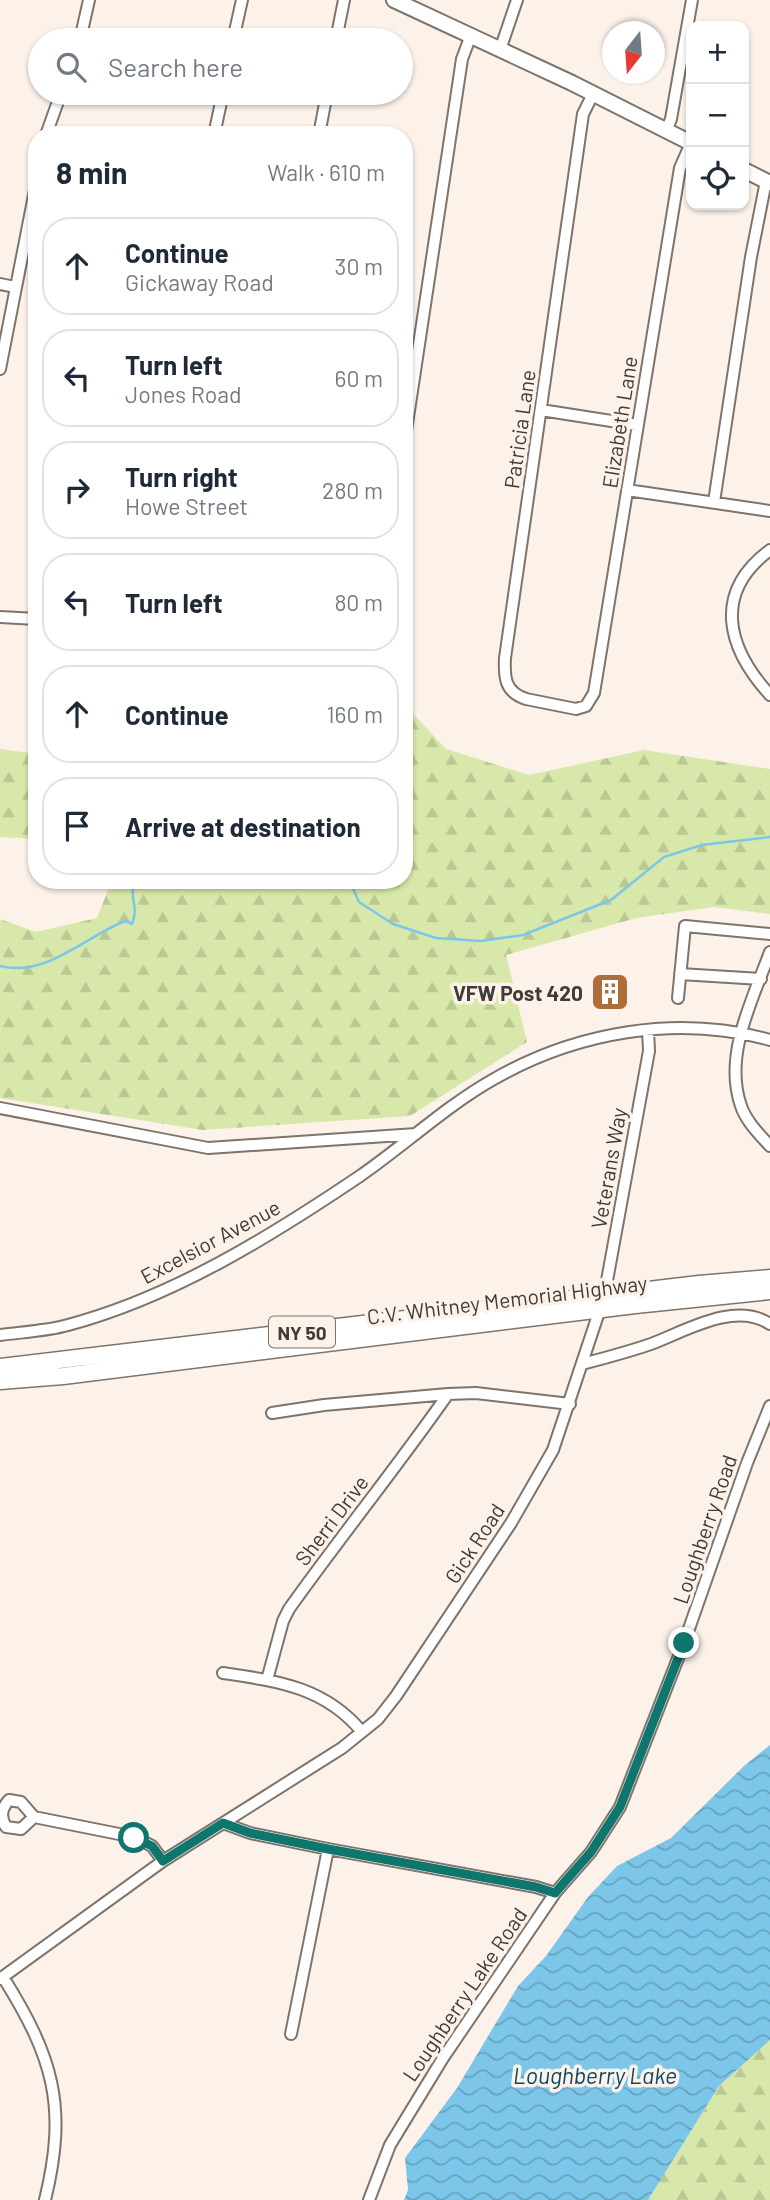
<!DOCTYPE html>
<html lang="en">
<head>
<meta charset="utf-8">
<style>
  :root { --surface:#fff; --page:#f6f6f7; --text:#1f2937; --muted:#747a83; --line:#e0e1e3 }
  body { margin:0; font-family:Barlow,sans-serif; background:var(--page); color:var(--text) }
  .controls { position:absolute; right:21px; top:21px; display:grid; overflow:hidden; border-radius:14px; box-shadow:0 2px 5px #0004 }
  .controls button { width:63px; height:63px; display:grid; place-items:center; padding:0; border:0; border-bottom:2px solid var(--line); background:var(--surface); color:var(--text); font:35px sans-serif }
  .compass { position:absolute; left:602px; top:21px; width:63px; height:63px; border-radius:50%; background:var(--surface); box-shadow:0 2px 5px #0004; rotate:197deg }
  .stop { position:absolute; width:21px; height:21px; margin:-16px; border:5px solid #0f766e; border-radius:50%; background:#fff }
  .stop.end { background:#0f766e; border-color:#fff; box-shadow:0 2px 7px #0008 }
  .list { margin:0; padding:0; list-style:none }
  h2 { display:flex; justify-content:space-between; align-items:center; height:91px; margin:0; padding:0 28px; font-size:30px }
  h2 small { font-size:23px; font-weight:400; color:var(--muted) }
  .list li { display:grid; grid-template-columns:46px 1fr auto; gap:21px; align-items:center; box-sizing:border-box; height:98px; margin:0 14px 14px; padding:0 14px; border:2px solid var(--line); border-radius:28px }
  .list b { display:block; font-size:26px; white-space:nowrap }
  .list p { margin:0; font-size:23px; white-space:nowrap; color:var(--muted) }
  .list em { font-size:23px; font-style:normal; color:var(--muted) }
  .icon { flex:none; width:38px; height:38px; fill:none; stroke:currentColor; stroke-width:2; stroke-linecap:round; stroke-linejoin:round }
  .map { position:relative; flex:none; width:770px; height:2200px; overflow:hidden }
  .search { position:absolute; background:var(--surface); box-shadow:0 2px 5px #0004; left:28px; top:28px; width:385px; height:77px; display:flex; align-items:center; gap:18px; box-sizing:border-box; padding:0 24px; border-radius:38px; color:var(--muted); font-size:26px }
  .panel { position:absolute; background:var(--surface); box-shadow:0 2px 5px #0004; left:28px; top:126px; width:385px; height:763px; border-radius:28px }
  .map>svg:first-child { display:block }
  .forest { fill:url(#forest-firs) }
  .water { fill:url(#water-waves) }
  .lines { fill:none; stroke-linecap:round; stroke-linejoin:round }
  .stream { stroke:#7cc7e9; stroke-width:2.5 }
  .minor-casing { stroke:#7d746c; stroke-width:14 }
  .major-casing { stroke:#7d746c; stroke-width:18 }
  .highway-casing { stroke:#7d746c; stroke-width:19 }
  .minor { stroke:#fff; stroke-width:10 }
  .major { stroke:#fff; stroke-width:14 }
  .highway { stroke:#fff; stroke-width:16 }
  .route { stroke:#0f766e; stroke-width:9 }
  .labels { text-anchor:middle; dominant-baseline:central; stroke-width:7; stroke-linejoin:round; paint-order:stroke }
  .shield { fill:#fdf2e9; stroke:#78726d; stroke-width:2 }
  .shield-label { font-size:19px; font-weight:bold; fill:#3f3b38 }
  .street-label { font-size:21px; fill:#3f3b38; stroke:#fdf2e9 }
  .poi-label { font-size:21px; font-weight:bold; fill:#3f3b38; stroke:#fdf2e9; text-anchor:end }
  .water-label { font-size:23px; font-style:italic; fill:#094a61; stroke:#fdf2e9 }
</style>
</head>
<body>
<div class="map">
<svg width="770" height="2200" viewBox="0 0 770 2200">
  <defs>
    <pattern id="forest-firs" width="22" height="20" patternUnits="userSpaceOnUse" patternTransform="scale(1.75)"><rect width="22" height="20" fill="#d8e8aa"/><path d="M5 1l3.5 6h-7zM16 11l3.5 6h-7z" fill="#bac893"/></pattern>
    <pattern id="water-waves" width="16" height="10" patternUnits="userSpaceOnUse" patternTransform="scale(1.75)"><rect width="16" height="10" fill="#7cc7e9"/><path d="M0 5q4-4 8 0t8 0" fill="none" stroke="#67a3be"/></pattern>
  </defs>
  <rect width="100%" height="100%" fill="#fdf2e9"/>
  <!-- forest -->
  <path class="forest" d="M 404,704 L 446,749 L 529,775 L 644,750 L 770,769 L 770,914 L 714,907 L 636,918 L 506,955 L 527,1042 L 410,1116 L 203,1130 L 0,1098 L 0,919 L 36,932 L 97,918 L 112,880 L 404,880 Z
    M 0,749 L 37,754 L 37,839 L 0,837 Z
    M 770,2040 L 770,2200 L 648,2200 L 719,2086 Z"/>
  <!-- water -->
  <path class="water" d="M 770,1745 L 770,2040 L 719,2086 L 648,2200 L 404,2200 L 408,2190 L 405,2158 L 457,2088 L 518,1986 L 546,1956 L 588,1897 L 617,1866 L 671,1838 L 744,1766 Z"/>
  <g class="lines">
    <!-- stream -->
    <path class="stream" d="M 349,880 L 359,902 L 393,924 L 436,938 L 481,941 L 523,935 L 611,900 L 664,857 L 702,845 L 770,837
      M 0,966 C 45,978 85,937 125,921 L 132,924 C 140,904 127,899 136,880"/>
    <defs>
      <path id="minor" d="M 80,40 L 89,0
        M 233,40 L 242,0
        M 336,40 L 344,0
        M 500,50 L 517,0
        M 593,94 L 583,114 L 505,658 C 504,678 505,692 526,699 L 576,709 L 586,706 L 594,693 L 680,168 L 691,143
        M 666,131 L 671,119 L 692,0
        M 46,135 L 61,93
        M 214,135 L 223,93
        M 319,135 L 327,93
        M 0,284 L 15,287
        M 0,369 L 37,180
        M 541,410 L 637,425
        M 404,444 L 462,59 L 471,35
        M 627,490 L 770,511
        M 714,502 L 751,257 L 766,181
        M 770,550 C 712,593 727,648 770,695
        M 0,617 L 37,619
        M 37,857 L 37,858
        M 770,952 C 753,999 723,1055 741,1106 C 746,1121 759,1134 770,1146
        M 680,974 L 761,979
        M 678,998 L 685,926 L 770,934
        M 0,1108 L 208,1148 L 416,1134
        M 0,1335 C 22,1332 47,1331 68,1325 C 173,1297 271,1236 360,1176 C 405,1145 446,1106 494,1079 C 576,1032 678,1014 770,1040
        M 582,1364 C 605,1358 628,1352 651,1344 C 686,1331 734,1301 770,1324
        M 272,1413 L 324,1405 L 448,1394 L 476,1393 L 570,1404
        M 223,1673 C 277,1681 325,1687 362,1732
        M 267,1680 L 283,1621 L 289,1609 C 341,1536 397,1467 448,1394
        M 9,1800 L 21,1802 L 34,1817 L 21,1829 L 6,1827 C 0,1817 1,1809 9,1800 Z
        M 34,1817 L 134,1837 L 152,1846 L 163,1861
        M 223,1823 L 250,1833 L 328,1849 L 536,1887 L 555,1893
        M 3,1977 C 53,2057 68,2106 45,2200
        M 0,1979 L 163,1861 L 342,1748 L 378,1719 L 396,1696 L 511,1523 L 553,1450 L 604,1297 L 649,1051 L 648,1030
        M 291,2034 L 328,1849
        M 369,2200 L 390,2145 L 443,2058 L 555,1893 L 591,1852 L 620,1807 L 684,1643 L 747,1463 L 770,1406"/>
      <path id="major" d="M 394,0 L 572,83 L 691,143
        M 744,170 L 770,183"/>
      <path id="highway" d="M 0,1367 L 699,1284 L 770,1278
        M 0,1381 L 63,1376 L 635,1305 L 770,1291"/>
    </defs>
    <!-- minor casing -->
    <use href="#minor" class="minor-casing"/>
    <!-- major casing -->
    <use href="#major" class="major-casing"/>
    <!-- highway casing -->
    <use href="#highway" class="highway-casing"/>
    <!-- minor -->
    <use href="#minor" class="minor"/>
    <!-- major -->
    <use href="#major" class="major"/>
    <!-- highway -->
    <use href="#highway" class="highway"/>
  </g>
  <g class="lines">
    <!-- route -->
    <path class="route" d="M 134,1838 L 152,1846 L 163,1861 L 223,1823 L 250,1833 L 328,1849 L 536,1887 L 555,1893 L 591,1852 L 620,1807 L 684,1643"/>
  </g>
  <!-- icons -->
  <defs>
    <symbol id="building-square" viewBox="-11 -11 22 22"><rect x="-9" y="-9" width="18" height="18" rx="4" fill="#af6e37" stroke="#fdf2e9"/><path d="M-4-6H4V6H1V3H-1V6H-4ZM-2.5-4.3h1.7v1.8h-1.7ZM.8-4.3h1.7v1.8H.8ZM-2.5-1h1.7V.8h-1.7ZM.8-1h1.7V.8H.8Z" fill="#fff"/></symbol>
  </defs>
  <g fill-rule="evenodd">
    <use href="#building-square" x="588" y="970" width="44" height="44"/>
  </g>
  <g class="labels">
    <!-- shield labels -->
    <rect class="shield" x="269" y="1316.5" width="66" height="31" rx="5"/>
    <g class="shield-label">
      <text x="302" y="1332">NY 50</text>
    </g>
    <!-- street labels -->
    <g class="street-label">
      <text transform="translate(619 422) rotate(-81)">Elizabeth Lane</text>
      <text transform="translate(519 429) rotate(-82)">Patricia Lane</text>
      <text transform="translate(608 1168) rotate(-80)">Veterans Way</text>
      <text transform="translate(210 1241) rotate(-28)">Excelsior Avenue</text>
      <text transform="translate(507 1299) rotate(-7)">C.V. Whitney Memorial Highway</text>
      <text transform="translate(331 1520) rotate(-53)">Sherri Drive</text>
      <text transform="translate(704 1529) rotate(-71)">Loughberry Road</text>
      <text transform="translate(474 1543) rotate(-57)">Gick Road</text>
      <text transform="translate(464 1994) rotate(-56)">Loughberry Lake Road</text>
    </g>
    <!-- poi labels -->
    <g class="poi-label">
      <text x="583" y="992">VFW Post 420</text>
    </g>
    <!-- water labels -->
    <g class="water-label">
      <text x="595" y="2075">Loughberry Lake</text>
    </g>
  </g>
</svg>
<div class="controls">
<button>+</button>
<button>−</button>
<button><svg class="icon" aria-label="locate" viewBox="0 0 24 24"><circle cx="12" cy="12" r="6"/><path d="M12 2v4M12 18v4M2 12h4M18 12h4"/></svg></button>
</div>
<svg class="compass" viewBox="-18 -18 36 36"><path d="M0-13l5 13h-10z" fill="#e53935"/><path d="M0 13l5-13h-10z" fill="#747a83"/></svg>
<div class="stop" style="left:134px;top:1838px"></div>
<div class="stop end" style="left:684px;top:1643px"></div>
<div class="search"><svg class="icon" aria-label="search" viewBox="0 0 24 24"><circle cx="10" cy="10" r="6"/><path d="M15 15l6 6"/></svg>Search here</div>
<section class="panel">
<h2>8 min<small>Walk · 610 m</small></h2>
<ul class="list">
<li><svg class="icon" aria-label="ahead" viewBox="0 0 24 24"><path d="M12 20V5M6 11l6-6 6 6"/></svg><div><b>Continue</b><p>Gickaway Road</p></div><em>30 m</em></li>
<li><svg class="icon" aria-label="left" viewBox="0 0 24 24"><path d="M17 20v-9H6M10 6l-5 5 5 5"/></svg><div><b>Turn left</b><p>Jones Road</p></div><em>60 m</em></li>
<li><svg class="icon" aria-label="right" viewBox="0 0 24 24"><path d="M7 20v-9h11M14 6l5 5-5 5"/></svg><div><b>Turn right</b><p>Howe Street</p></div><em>280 m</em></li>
<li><svg class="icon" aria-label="left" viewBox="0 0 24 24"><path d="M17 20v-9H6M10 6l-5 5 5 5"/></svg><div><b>Turn left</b></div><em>80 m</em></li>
<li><svg class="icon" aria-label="ahead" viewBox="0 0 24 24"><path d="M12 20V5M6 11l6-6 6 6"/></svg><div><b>Continue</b></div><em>160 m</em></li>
<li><svg class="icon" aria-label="arrive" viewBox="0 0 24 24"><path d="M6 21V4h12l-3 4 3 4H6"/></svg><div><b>Arrive at destination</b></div></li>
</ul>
</section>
</div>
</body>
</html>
